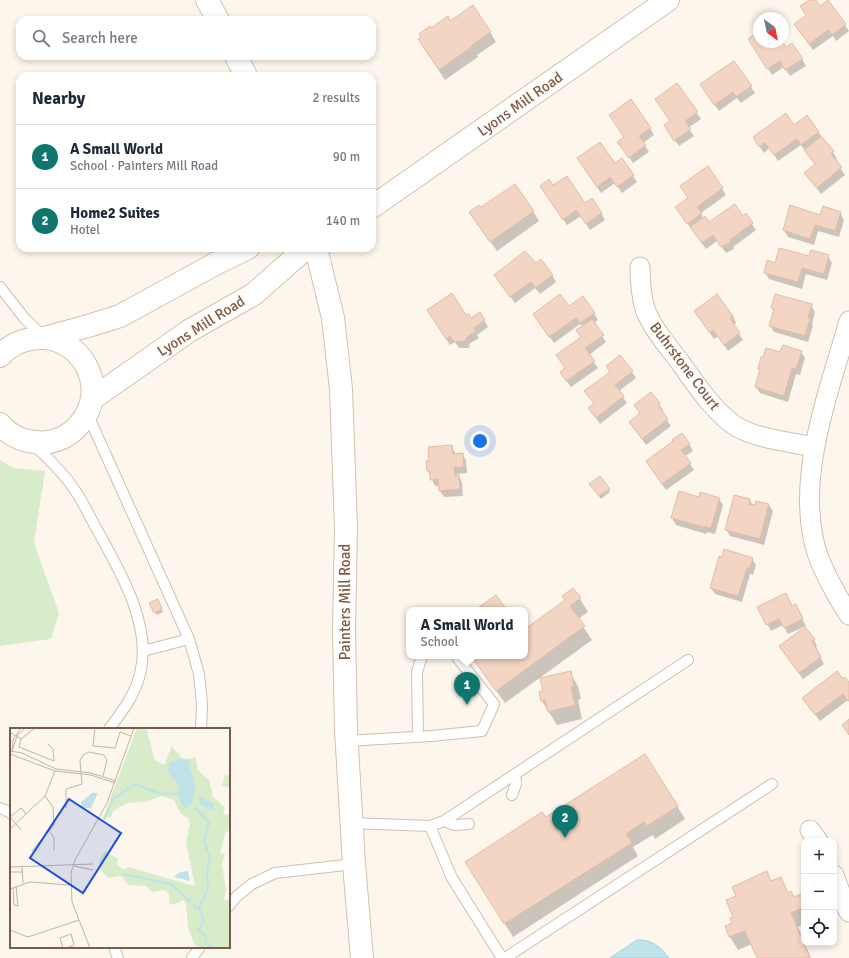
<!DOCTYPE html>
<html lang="en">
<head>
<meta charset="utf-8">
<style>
  :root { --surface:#fff; --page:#f2f2f3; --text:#1f2937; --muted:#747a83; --line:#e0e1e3; --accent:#0f766e }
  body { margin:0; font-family:Signika,sans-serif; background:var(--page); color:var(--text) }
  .controls { position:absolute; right:12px; bottom:12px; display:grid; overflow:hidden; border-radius:8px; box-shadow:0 2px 6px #0003 }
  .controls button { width:36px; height:36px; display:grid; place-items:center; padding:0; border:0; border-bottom:1px solid var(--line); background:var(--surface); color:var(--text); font:20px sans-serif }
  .compass { position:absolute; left:753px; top:12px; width:36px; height:36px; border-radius:50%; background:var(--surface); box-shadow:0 2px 6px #0003; rotate:147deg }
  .you { position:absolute; left:480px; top:441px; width:14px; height:14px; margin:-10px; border:3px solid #fff; border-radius:50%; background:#1a73e8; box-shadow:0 0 0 6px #1a73e833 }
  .badge { display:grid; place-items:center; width:26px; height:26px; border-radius:50%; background:var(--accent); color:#fff; font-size:13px; font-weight:700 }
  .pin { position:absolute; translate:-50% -33px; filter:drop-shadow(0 1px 2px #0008) }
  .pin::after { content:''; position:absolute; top:21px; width:14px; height:12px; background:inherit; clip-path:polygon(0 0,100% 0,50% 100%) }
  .popup { position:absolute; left:406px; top:607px; width:122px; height:52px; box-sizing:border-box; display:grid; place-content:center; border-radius:8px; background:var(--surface); filter:drop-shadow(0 1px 3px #0005); font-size:13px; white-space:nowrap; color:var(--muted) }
  .popup b { font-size:15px; color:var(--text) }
  .popup::after { content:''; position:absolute; left:50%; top:100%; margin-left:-8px; border:8px solid transparent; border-top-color:var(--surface) }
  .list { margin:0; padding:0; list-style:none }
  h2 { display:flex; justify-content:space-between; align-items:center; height:52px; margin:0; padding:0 16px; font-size:17px }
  h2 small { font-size:13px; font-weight:400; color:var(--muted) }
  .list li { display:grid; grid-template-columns:26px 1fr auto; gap:12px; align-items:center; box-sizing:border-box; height:64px; padding:0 16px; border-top:1px solid var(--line) }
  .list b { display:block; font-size:15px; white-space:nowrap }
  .list p { margin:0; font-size:13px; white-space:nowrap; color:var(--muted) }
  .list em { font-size:13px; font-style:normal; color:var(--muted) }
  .icon { flex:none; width:22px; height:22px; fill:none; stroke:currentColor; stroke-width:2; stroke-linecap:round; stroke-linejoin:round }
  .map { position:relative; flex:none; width:849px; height:958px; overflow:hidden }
  .search { position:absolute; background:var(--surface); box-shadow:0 2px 6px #0003; left:16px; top:16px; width:360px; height:44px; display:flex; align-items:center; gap:10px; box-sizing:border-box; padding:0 14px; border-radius:12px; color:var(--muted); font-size:15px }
  .panel { position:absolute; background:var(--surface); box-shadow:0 2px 6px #0003; left:16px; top:72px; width:360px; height:180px; border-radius:12px }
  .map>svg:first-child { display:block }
  .green { fill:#d8ecc9 }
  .water { fill:#bfe3e8; stroke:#a5d3da }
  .shadow { fill:#0003 }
  .building { fill:#f3d5c3; stroke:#e6bba3 }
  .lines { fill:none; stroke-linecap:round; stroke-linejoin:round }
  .lane-casing { stroke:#d1beb0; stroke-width:12 }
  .street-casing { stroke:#d1beb0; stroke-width:21 }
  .secondary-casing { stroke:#d6c0b0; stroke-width:24 }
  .lane { stroke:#fff; stroke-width:10 }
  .street { stroke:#fff; stroke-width:19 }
  .secondary { stroke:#fff; stroke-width:22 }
  .labels { text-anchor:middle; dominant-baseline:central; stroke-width:4; stroke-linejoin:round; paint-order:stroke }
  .street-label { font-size:15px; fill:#7a5c4d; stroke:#fffaf3 }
  .inset-river { fill:none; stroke:#bfe3e8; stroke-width:2 }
  .inset-road { fill:none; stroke:#c5b3a7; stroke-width:1 }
  .view { fill:#1d4ed8; fill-opacity:0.15; stroke:#1d4ed8; stroke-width:2 }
  .inset-edge { fill:none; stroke:#7a5c4d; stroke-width:2 }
</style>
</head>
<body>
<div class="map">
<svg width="849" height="958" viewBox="0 0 849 958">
  <rect width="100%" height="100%" fill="#fdf6ec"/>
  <!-- green -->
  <path class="green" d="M 0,460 L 13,468 L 45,471 L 34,543 L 59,613 L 51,639 L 0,646 Z"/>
  <!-- water -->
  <path class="water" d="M 637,940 C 651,939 661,947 669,958 L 610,958 Z"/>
  <!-- shadow -->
  <path class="shadow" d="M 810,0 L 814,0 L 820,7 L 828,1 L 849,31 L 836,41 L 833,36 L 813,50 L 799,31 L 807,16 Z
    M 450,22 L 490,32 L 496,42 L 477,55 L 478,57 L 445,80 L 419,40 L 431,29 Z
    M 759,33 L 759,42 L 782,42 L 786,48 L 802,59 L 806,66 L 790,76 L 784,67 L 772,75 L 753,46 Z
    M 734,62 L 755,93 L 741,103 L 737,98 L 719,111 L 705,91 Z
    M 677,85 L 701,119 L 688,128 L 694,136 L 679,146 L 669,132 Z
    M 807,117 L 833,152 L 837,159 L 835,160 L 845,175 L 821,194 L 805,173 L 816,165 L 801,145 L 778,161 L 769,148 L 764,153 L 758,144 L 794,126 Z
    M 650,128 L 654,135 L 643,143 L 649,152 L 633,163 L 619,142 Z
    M 622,160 L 637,182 L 622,193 L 615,183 L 601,193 L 582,165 L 615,165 Z
    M 708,167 L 726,195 L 701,213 L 703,218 L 709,224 L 743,217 L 746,215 L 756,230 L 733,247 L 734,249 L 726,253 L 717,241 L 706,249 L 676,208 L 689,198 Z
    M 553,187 L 601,213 L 605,220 L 590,230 L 581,216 L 567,225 L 545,192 Z
    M 533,211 L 539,221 L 497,251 L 476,222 Z
    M 840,213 L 844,220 L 839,237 L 818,231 L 814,245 L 788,237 L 784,230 L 821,216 Z
    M 828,256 L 832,263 L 827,280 L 806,274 L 802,289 L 769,279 L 765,272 L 775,264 L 810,258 Z
    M 535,264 L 552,275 L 556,282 L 540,294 L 535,288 L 515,303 L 495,275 Z
    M 811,305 L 815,312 L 812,324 L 813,326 L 808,342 L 774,332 L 770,326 L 774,312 L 772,308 Z
    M 569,308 L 594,313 L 598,320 L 594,323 L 606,342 L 589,355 L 598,368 L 571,387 L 565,379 L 566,369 L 582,338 L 583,327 L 580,324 L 554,343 L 538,321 Z
    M 695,311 L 733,316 L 736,323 L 733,325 L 743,340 L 728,351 L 718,336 L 714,339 Z
    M 480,313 L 488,327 L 477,335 L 479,338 L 469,344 L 470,346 L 468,348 L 459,348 L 455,342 L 450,345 L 432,317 L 466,317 L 471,319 Z
    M 801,352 L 805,358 L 800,375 L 796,374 L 788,402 L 760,393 L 756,387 L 760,371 L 759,368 L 781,353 Z
    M 632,372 L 636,378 L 619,391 L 627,403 L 600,424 L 593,414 L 595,404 L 590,398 Z
    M 651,394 L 659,404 L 663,410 L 661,412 L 671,426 L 646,445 L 630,422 L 641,414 Z
    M 689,444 L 693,451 L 685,456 L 694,470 L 666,490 L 651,468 Z
    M 452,446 L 456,455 L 463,454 L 466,461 L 467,473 L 457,474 L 457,476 L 459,476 L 462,483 L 463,496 L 444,497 L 440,491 L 440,486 L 435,486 L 428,471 L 430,462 Z
    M 592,487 L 609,489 L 610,492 L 601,499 Z
    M 679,492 L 699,498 L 719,499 L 723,505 L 715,534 L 707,532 L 706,534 L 676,525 L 672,518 Z
    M 750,500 L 753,506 L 756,506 L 757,502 L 769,505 L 773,511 L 764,545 L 730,536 L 726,529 Z
    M 752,559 L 756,565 L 753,575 L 750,574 L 742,602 L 715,594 L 711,588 Z
    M 580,599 L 588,612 L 578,619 L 592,640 L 505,703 L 471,656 L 525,656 L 525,630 Z
    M 159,603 L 163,612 L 157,615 L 155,612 Z
    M 792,607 L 799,612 L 806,626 L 788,634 L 783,625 L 771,631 L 759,608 Z
    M 814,640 L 817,646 L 815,648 L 824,664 L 803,679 L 784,653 Z
    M 570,673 L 578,686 L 581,699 L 578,700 L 582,719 L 557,725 L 542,701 L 540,692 L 544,692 Z
    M 843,680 L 849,683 L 849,702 L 848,700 L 820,721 L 803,698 Z
    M 677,806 L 685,819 L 655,839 L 653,835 L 633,847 L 638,856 L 513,937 L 474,875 L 545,819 Z
    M 766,872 L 772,882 L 781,878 L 789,894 L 794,898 L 800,896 L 804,902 L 804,924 L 798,927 L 811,958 L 758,958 L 752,944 L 738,950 L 730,937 L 726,927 L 734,923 L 738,897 Z"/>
  <!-- building -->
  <path class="building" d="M 809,0 L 816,0 L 820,6 L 828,0 L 846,24 L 832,35 L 828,30 L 809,44 L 794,24 L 806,15 L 800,6 Z
    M 473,5 L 491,32 L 472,45 L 473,46 L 439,70 L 418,39 L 421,37 L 419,34 L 430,26 L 431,28 L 448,16 L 450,21 Z
    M 759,32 L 759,42 L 783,42 L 786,47 L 792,43 L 803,59 L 785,70 L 780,61 L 767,69 L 748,39 Z
    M 734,61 L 752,86 L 736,97 L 733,92 L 714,105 L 700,84 Z
    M 677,83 L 698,112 L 685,121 L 691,129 L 674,141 L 664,125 L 670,121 L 655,99 Z
    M 631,99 L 651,128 L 639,136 L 646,145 L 629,158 L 617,142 L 624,137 L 609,115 Z
    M 786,113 L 794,125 L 807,115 L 819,132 L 801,145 L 797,139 L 774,155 L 765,143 L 759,147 L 753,137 Z
    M 821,136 L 834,151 L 831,154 L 842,167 L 817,188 L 804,173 L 815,164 L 804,150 Z
    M 600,142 L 615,163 L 622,158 L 634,175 L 617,187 L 610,177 L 597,187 L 577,158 Z
    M 708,166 L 723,188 L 697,207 L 702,213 L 687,224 L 675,207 L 688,198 L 680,186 Z
    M 567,176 L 585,203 L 592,198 L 602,213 L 586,224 L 576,210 L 563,220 L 540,186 L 549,179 L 553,185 Z
    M 515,184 L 534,211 L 490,242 L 469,212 L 479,205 L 481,207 Z
    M 735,204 L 743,216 L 746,213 L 753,223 L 730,240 L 731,242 L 721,247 L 713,235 L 702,243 L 690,227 L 705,216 L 709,222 Z
    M 790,205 L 820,215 L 823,206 L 841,212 L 835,231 L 815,225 L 810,239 L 783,230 Z
    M 779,248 L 809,256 L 811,250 L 829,255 L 824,274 L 802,268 L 798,282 L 764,273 L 767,260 L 775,263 Z
    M 525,251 L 536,263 L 541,259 L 553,275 L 535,288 L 531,282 L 510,297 L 494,275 Z
    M 452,293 L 466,315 L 469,314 L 471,318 L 480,312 L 485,320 L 474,328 L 476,331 L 466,338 L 467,339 L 464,341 L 454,342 L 450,336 L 446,339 L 427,310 Z
    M 560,294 L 569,306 L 583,296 L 595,313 L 580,323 L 576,318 L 549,337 L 533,314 Z
    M 717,294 L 733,316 L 730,318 L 740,333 L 724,345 L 713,330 L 710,333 L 694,311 Z
    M 775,294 L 812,304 L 808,318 L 810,319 L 805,336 L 769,326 L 774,309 L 771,308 Z
    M 592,319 L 604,335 L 585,348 L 595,361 L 566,381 L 560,372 L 565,368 L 556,355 L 581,337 L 576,330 Z
    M 783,345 L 802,351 L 796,369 L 792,368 L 784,396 L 755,387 L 760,369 L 758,369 L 761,357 L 763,357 L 766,348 L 780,352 Z
    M 620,355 L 633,371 L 615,385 L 624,396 L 596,418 L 588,408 L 594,403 L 584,391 L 610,372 L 606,366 Z
    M 651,392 L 660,403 L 658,405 L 668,419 L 642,439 L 629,422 L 640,413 L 634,405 Z
    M 682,433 L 690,444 L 681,450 L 691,463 L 662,484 L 646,461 L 673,441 L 672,440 Z
    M 452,445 L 453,454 L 463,453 L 464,467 L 454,467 L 455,476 L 459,475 L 460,489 L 439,491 L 438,479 L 430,480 L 430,471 L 427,471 L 426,461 L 429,461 L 428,447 Z
    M 600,476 L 610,489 L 599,496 L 589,484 Z
    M 679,491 L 699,497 L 700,492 L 720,498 L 711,528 L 703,526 L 703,527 L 671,518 Z
    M 734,495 L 750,499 L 749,504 L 755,505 L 756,501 L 769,504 L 760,539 L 725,530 Z
    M 724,549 L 753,558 L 750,568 L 747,568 L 738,596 L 710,588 L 719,556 L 722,557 Z
    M 573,588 L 581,598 L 570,606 L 585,626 L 496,691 L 471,656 L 525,656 L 525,629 L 565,600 L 562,596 Z
    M 786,593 L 792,606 L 796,604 L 803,619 L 784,628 L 779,619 L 766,625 L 757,607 Z
    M 496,595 L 507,610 L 475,610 Z
    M 158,599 L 162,609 L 154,613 L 149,603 Z
    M 805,627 L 815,639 L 812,641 L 821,657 L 799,673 L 779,646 Z
    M 571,671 L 574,686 L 571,687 L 575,705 L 548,712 L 545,700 L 541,701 L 539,692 L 543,691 L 540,678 Z
    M 837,671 L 843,679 L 845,677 L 849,682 L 849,700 L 848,701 L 843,694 L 815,715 L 802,698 Z
    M 849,719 L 849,735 L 842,725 Z
    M 645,754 L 678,806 L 647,826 L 644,822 L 626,834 L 632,843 L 504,924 L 465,862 L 542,812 L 546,817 Z
    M 767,871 L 771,881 L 781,877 L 788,893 L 791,891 L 794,897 L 801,894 L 804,902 L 804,907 L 791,913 L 810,958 L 757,958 L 745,931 L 729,937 L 725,926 L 732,923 L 730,918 L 733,917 L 726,900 L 736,896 L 732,887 Z"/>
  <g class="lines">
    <defs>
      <path id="lane" d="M 0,287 L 25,319 L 43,336
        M 87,413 L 189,639 L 199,674 L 202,704 L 201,729
        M 33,444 C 47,458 61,470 72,486 C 81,498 88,513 95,526 C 118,568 153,624 140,674 C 135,695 122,712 109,729
        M 143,651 L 189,639
        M 418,737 L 417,672 L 422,656
        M 347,741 L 431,736 L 482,731 L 494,704 L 456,656
        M 512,795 L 516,784 L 515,774
        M 0,808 L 11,813
        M 444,821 L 455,825 L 469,824
        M 351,823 L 430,826 L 452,878 L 502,958
        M 430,826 L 444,821 L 688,660
        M 229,906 L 237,896 L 252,884 L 275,873 L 354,864
        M 114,947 L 118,958
        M 192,958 L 200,947
        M 505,958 L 772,784"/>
      <path id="street" d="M 640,267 C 640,281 641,295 645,309 C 653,330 669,347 682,365 C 697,386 715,413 737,427 C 758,439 790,442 814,447
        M 849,321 C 829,393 793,482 818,556 C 826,577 837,596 849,615
        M 810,830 L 818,841
        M 834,875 L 843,900 L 849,912"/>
      <path id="secondary" d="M 207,0 L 218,20
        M 236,56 L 246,76
        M 372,207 L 668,0
        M 316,248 L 333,318 L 341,389 L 346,528 L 344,630 L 346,730 L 354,864 L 362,958
        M 44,338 L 88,326 L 120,316 L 215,264 L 248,248
        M 0,356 C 8,347 19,341 31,339 C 80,330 113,389 78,426 C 71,434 60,440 49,442 C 31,444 12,439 0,424
        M 92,399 L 189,331 L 254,294 L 306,248"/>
    </defs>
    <!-- lane casing -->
    <use href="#lane" class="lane-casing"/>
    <!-- street casing -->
    <use href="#street" class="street-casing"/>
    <!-- secondary casing -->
    <use href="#secondary" class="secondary-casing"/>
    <!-- lane -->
    <use href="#lane" class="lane"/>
    <!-- street -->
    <use href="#street" class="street"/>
    <!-- secondary -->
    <use href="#secondary" class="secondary"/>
  </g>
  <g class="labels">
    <!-- street labels -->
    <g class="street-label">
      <text transform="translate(520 104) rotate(-35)">Lyons Mill Road</text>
      <text transform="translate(201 326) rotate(-32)">Lyons Mill Road</text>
      <text transform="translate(685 366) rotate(53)">Buhrstone Court</text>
      <text transform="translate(345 602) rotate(-90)">Painters Mill Road</text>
    </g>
  </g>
  <!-- overview -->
  <g transform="translate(10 728)">
    <rect width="220" height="220" fill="#fdf6ec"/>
    <path d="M 127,0 L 136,0 L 145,32 L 154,37 L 165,10 L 162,19 L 172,30 L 181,31 L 185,28 L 188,42 L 199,52 L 203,69 L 215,80 L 213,87 L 220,86 L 220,104 L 216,103 L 210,125 L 215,126 L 212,136 L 216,162 L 214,172 L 220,172 L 219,220 L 190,220 L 184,216 L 178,199 L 176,176 L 173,172 L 163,177 L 159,175 L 159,166 L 155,162 L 142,164 L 136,158 L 118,157 L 111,148 L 98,150 L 91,142 L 89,134 L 95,123 L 107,130 L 108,137 L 113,142 L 118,139 L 185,158 L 176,115 L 180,96 L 178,90 L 171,86 L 164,72 L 152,68 L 134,74 L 117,75 L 103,83 L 101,89 L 93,90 ZM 215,47 L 220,48 L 220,60 L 212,58 Z" fill="#d8ecc9"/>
    <path d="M 171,31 L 178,32 L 186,61 L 182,76 L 175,81 L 169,72 L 168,55 L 160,48 L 158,42 L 160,34 ZM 82,65 L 87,65 L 87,67 L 81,80 L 71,80 L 71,74 ZM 188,68 L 204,75 L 203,82 L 191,78 ZM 178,143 L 180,153 L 164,149 L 168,145 Z" fill="#bfe3e8"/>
    <path class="inset-river" d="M 185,79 L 199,95 L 194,113 L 200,130 L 197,144 L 198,160 L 189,180 L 194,193 L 188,202 L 195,207 L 196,215 L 205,220M 94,92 L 103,71 L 125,56 L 149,65 L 170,66M 113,146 L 161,156 L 188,181"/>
    <path class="inset-road" d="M 25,0 L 11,11 L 9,19 L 44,33 L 43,21 L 38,16M 85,0 L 83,18 L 105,20 L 110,4 L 121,8M 0,4 L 11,11M 0,23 L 12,25 L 46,41 L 81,45 L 106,53M 2,23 L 3,12 L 11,0M 2,23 L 7,8 L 14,1M 0,26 L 45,43 L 81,47 L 105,55M 56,80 L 56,61 L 72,56 L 70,33 L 73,27 L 79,24 L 94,27 L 97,32 L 93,48M 0,89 L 11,80 L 16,86M 0,89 L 11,102M 0,101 L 35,68 L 45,43M 40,104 L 44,110 L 44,122M 22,123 L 44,97 L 43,79 L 35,68M 64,138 L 83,142M 0,139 L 83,136M 12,139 L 13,155M 0,144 L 13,144M 3,159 L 4,177 L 8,178 L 6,158M 0,161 L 20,154 L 60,157M 0,202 L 18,209 L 69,192M 53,220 L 50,210 L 61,206 L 64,217 L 57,220M 80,220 L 62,174 L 61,145 L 65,132 L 97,75 L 124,0"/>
    <path class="view" d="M 59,71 L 111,105 L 73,165 L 20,130 Z"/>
    <rect width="220" height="220" class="inset-edge"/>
  </g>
</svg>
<div class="controls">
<button>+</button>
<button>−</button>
<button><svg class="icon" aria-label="locate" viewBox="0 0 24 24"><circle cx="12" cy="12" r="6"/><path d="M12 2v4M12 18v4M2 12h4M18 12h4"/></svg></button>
</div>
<svg class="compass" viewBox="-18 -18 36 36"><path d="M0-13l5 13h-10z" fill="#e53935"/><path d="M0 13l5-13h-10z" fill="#747a83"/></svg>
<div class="you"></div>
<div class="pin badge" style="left:467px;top:705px">1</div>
<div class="popup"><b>A Small World</b>School</div>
<div class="pin badge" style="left:565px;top:838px">2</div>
<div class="search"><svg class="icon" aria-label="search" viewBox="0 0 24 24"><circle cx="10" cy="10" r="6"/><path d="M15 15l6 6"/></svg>Search here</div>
<section class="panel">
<h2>Nearby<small>2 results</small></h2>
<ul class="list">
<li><span class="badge">1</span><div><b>A Small World</b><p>School · Painters Mill Road</p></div><em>90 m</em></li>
<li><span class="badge">2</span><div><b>Home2 Suites</b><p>Hotel</p></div><em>140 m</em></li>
</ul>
</section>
</div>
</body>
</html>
